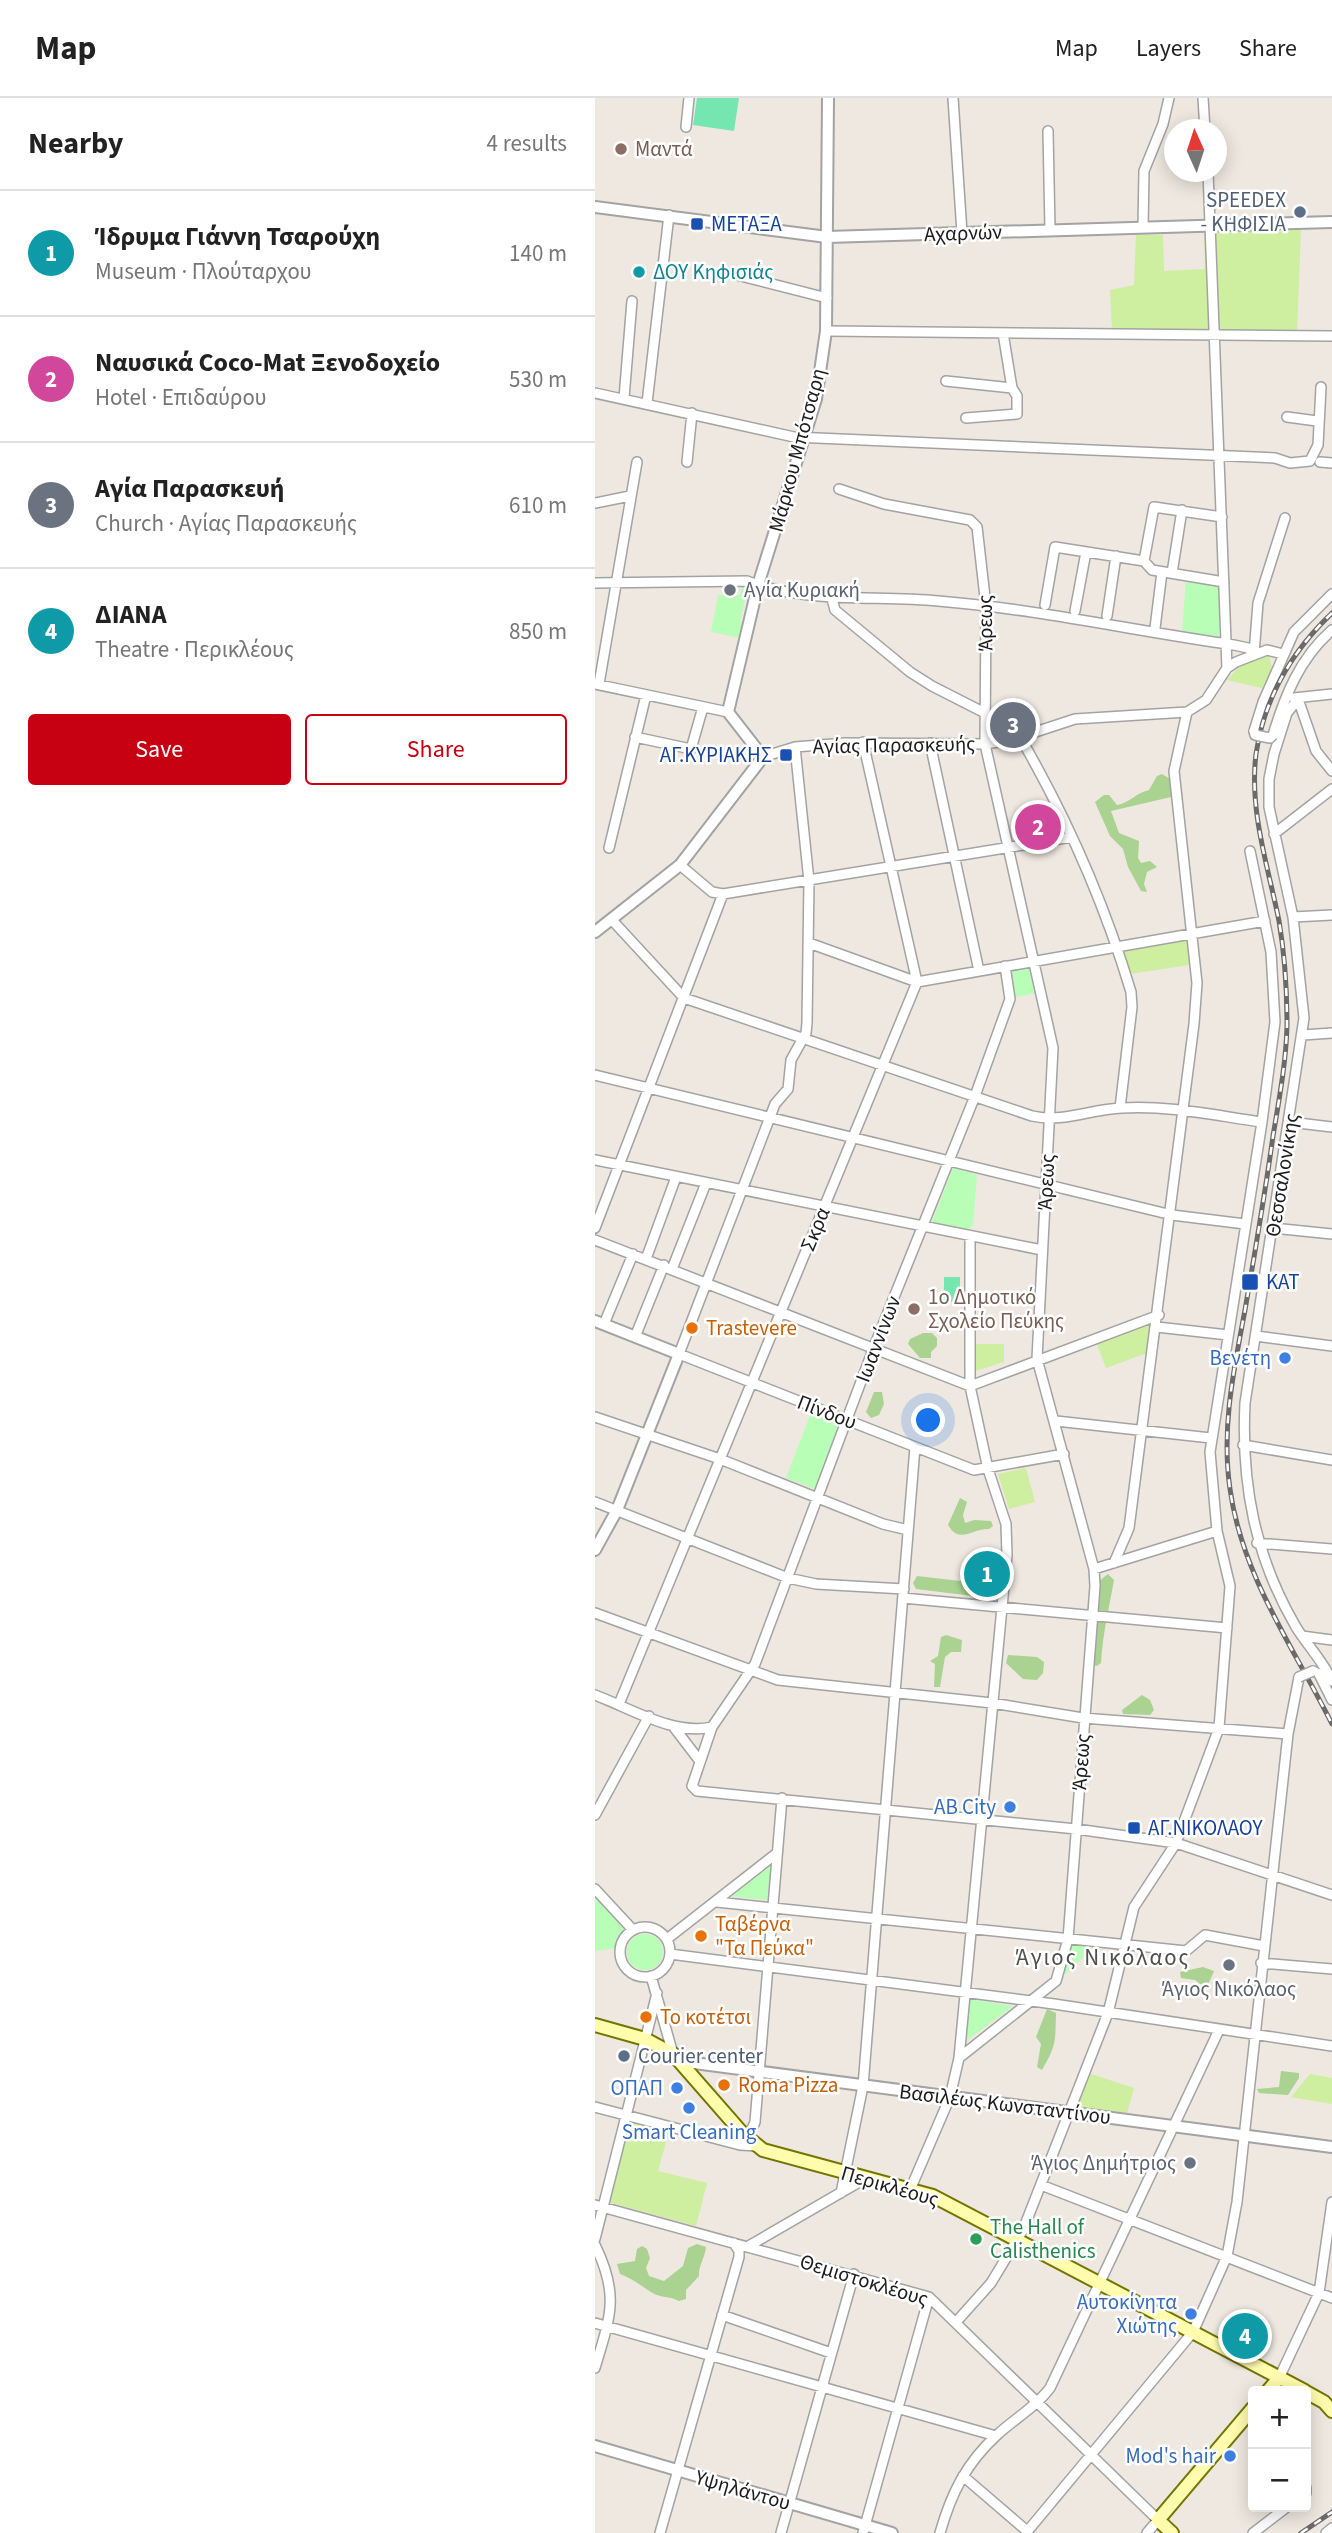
<!DOCTYPE html>
<html lang="en">
<head>
<meta charset="utf-8">
<style>
  :root { --surface:#fff; --page:#f2f2f2; --text:#222; --muted:#767676; --line:#e0e0e0; --accent:#c70012 }
  body { margin:0; font-family:"Source Sans 3",sans-serif; background:var(--page); color:var(--text) }
  .controls { position:absolute; right:21px; bottom:21px; display:grid; overflow:hidden; border-radius:7px; box-shadow:0 4px 18px #0003 }
  .controls button { width:63px; height:63px; display:grid; place-items:center; padding:0; border:0; border-bottom:2px solid var(--line); background:var(--surface); color:var(--text); font:35px sans-serif }
  .compass { position:absolute; left:569px; top:21px; width:63px; height:63px; border-radius:50%; background:var(--surface); box-shadow:0 4px 18px #0003; rotate:357deg }
  .you { position:absolute; left:334px; top:1323px; width:24px; height:24px; margin:-18px; border:5px solid #fff; border-radius:50%; background:#1a73e8; box-shadow:0 0 0 10px #1a73e833 }
  .badge { display:grid; place-items:center; width:46px; height:46px; border-radius:50%; background:var(--accent); color:#fff; font-size:23px; font-weight:700 }
  .pin { position:absolute; translate:-50% -50%; border:4px solid #fff; box-shadow:0 2px 7px #0006 }
  .list { margin:0; padding:0; list-style:none }
  h2 { display:flex; justify-content:space-between; align-items:center; height:91px; margin:0; padding:0 28px; font-size:30px }
  h2 small { font-size:23px; font-weight:400; color:var(--muted) }
  .list li { display:grid; grid-template-columns:46px 1fr auto; gap:21px; align-items:center; box-sizing:border-box; height:126px; padding:0 28px; border-top:2px solid var(--line) }
  .list b { display:block; font-size:26px; white-space:nowrap }
  .list p { margin:0; font-size:23px; white-space:nowrap; color:var(--muted) }
  .list em { font-size:23px; font-style:normal; color:var(--muted) }
  .actions { display:flex; gap:14px; padding:21px 28px }
  .actions a { flex:1; padding:16px 0; border:2px solid var(--accent); border-radius:7px; text-align:center; font-size:24px; color:var(--accent) }
  .actions .main { background:var(--accent); color:#fff }
  .map { position:relative; flex:none; width:737px; height:2435px; overflow:hidden }
  header { display:flex; align-items:center; gap:42px; box-sizing:border-box; height:98px; padding:0 35px; background:var(--surface); border-bottom:2px solid var(--line) }
  header strong { font-size:33px }
  nav { display:flex; gap:38px; margin-inline-start:auto; font-size:24px }
  main { display:flex }
  aside { flex:1; background:var(--surface) }
  .map>svg:first-child { display:block }
  .grass { fill:#ceeea0 }
  .forest { fill:#aad291 }
  .park { fill:#b8feb7 }
  .pitch { fill:#76e6b0 }
  .lines { fill:none; stroke-linecap:round; stroke-linejoin:round }
  .minor-casing { stroke:#a3a3a3; stroke-width:12 }
  .tertiary-casing { stroke:#a3a3a3; stroke-width:14 }
  .secondary-casing { stroke:#737500; stroke-width:16 }
  .minor { stroke:#fff; stroke-width:9 }
  .tertiary { stroke:#fff; stroke-width:10 }
  .secondary { stroke:#fffcad; stroke-width:12 }
  .rail-casing { stroke:#6a6a6a; stroke-width:5 }
  .rail { stroke:#fff; stroke-width:2.5; stroke-dasharray:8; stroke-linecap:butt }
  .minor-bridge-casing { stroke:#a3a3a3; stroke-width:12; stroke-linecap:butt }
  .minor-bridge { stroke:#fff; stroke-width:9 }
  .education-dot { fill:#8d6e63; stroke:#fff; stroke-width:2.5 }
  .service-dot { fill:#5c6f8a; stroke:#fff; stroke-width:2.5 }
  .transit-dot { fill:#1a4fb4; stroke:#fff; stroke-width:2.5 }
  .culture-dot { fill:#0f9aa8; stroke:#fff; stroke-width:2.5 }
  .worship-dot { fill:#6b7280; stroke:#fff; stroke-width:2.5 }
  .food-dot { fill:#e8710a; stroke:#fff; stroke-width:2.5 }
  .shop-dot { fill:#3f7fe0; stroke:#fff; stroke-width:2.5 }
  .leisure-dot { fill:#2e9e5b; stroke:#fff; stroke-width:2.5 }
  .labels { text-anchor:middle; dominant-baseline:central; stroke-width:5; stroke-linejoin:round; paint-order:stroke }
  .education-label { font-size:21px; fill:#785e54; stroke:#fff; text-anchor:start }
  .service-label { font-size:21px; fill:#4e5e75; stroke:#fff; text-anchor:end }
  .transit-label { font-size:21px; fill:#164399; stroke:#fff; text-anchor:start }
  .street-label { font-size:21px; fill:#1c1c1c; stroke:#fff }
  .culture-label { font-size:21px; fill:#0d838f; stroke:#fff; text-anchor:start }
  .worship-label { font-size:21px; fill:#5b616d; stroke:#fff; text-anchor:start }
  .food-label { font-size:21px; fill:#c56008; stroke:#fff; text-anchor:start }
  .shop-label { font-size:21px; fill:#366cbe; stroke:#fff; text-anchor:end }
  .leisure-label { font-size:21px; fill:#27864d; stroke:#fff; text-anchor:start }
  .neighbourhood-label { font-size:23px; letter-spacing:2px; fill:#4f4f4f; stroke:#fff }
</style>
</head>
<body>
<header>
<strong>Map</strong>
<nav><a>Map</a><a>Layers</a><a>Share</a></nav>
</header>
<main>
<aside>
<h2>Nearby<small>4 results</small></h2>
<ul class="list">
<li><span class="badge" style="background:#0f9aa8">1</span><div><b>Ίδρυμα Γιάννη Τσαρούχη</b><p>Museum · Πλούταρχου</p></div><em>140 m</em></li>
<li><span class="badge" style="background:#d1479c">2</span><div><b>Ναυσικά Coco-Mat Ξενοδοχείο</b><p>Hotel · Επιδαύρου</p></div><em>530 m</em></li>
<li><span class="badge" style="background:#6b7280">3</span><div><b>Αγία Παρασκευή</b><p>Church · Αγίας Παρασκευής</p></div><em>610 m</em></li>
<li><span class="badge" style="background:#0f9aa8">4</span><div><b>ΔΙΑΝΑ</b><p>Theatre · Περικλέους</p></div><em>850 m</em></li>
</ul>
<div class="actions"><a class="main">Save</a><a>Share</a></div>
</aside>
<div class="map">
<svg width="737" height="2435" viewBox="0 0 737 2435">
  <rect width="100%" height="100%" fill="#eee8e0"/>
  <!-- grass -->
  <path class="grass" d="M 706,132 L 702,234 L 517,232 L 515,192 L 539,187 L 541,137 L 568,137 L 569,173 L 610,171 L 609,134 Z
    M 674,558 L 677,570 L 667,590 L 632,582 L 647,566 Z
    M 592,840 L 594,867 L 535,876 L 528,853 Z
    M 557,1224 L 552,1255 L 511,1270 L 501,1244 Z
    M 380,1246 L 409,1246 L 409,1264 L 380,1273 Z
    M 431,1370 L 440,1404 L 414,1411 L 403,1376 Z
    M 493,1975 L 539,1990 L 532,2015 L 479,2009 Z
    M 715,1976 L 737,1980 L 737,2006 L 696,1999 Z
    M 35,2022 L 74,2033 L 63,2073 L 112,2085 L 101,2128 L 13,2104 Z"/>
  <!-- forest -->
  <path class="forest" d="M 567,676 L 575,681 L 578,695 L 576,699 L 516,713 L 524,735 L 544,743 L 543,760 L 546,765 L 555,763 L 562,769 L 552,774 L 549,786 L 552,794 L 546,793 L 533,769 L 528,751 L 515,738 L 500,704 L 509,697 L 514,697 L 522,707 C 534,705 541,695 554,692 L 562,678 Z
    M 328,1235 L 337,1235 L 342,1240 L 342,1248 L 336,1254 L 336,1260 L 325,1260 L 313,1246 L 315,1241 Z
    M 279,1294 L 287,1294 L 289,1306 L 284,1317 L 276,1320 L 271,1314 Z
    M 365,1400 L 372,1404 L 368,1417 L 370,1425 L 379,1422 L 396,1423 L 398,1428 L 394,1431 C 377,1430 365,1447 353,1427 Z
    M 513,1476 L 519,1482 C 514,1511 508,1533 506,1565 L 502,1568 L 499,1567 L 498,1556 L 504,1483 Z
    M 322,1478 L 400,1487 L 403,1492 L 401,1497 L 394,1500 L 321,1491 L 318,1485 Z
    M 351,1537 L 367,1542 L 366,1554 L 356,1554 L 350,1559 L 345,1589 L 339,1589 L 340,1566 L 335,1563 L 343,1558 L 346,1539 Z
    M 413,1557 L 442,1559 L 449,1564 L 448,1575 L 442,1582 L 428,1581 L 411,1565 Z
    M 547,1597 L 555,1602 L 559,1612 L 555,1617 L 528,1616 L 527,1612 Z
    M 608,1869 L 619,1873 L 613,1887 L 609,1889 L 600,1882 L 586,1880 L 585,1874 Z
    M 452,1911 L 461,1915 C 460,1944 462,1946 447,1972 L 442,1969 L 446,1946 L 441,1939 Z
    M 686,1973 L 704,1975 L 704,1980 L 693,1997 L 664,1995 L 662,1991 L 684,1989 Z
    M 102,2146 L 111,2149 C 110,2160 103,2168 104,2178 L 91,2192 L 91,2201 L 84,2203 C 75,2198 65,2200 56,2194 C 45,2187 38,2181 25,2176 L 22,2166 L 40,2163 L 42,2151 L 47,2148 L 52,2151 L 55,2160 L 51,2170 L 54,2178 L 69,2183 L 88,2168 L 93,2150 Z"/>
  <!-- park -->
  <path class="park" d="M 591,482 L 624,487 L 624,539 L 587,534 Z
    M 147,486 L 153,488 L 145,524 L 149,525 L 145,540 L 116,534 L 123,497 L 145,497 Z
    M 436,870 L 441,895 L 420,899 L 417,873 Z
    M 358,1070 L 382,1077 L 378,1127 L 372,1132 L 337,1124 Z
    M 216,1315 L 245,1325 L 220,1391 L 191,1380 Z
    M 177,1766 L 172,1802 L 135,1798 Z
    M 0,1796 L 31,1830 L 23,1838 L 21,1850 L 0,1853 Z
    M32 1854a18 18 0 1 1 36 0a18 18 0 1 1-36 0Z
    M 476,1844 L 500,1848 L 466,1880 Z
    M 375,1901 L 418,1908 L 370,1944 Z"/>
  <!-- pitch -->
  <path class="pitch" d="M 102,0 L 144,0 L 139,33 L 98,27 Z
    M 349,1179 L 365,1179 L 365,1204 L 349,1204 Z"/>
  <g class="lines">
    <defs>
      <path id="minor" d="M 358,0 L 367,135
        M 608,0 L 610,32
        M 91,29 L 94,0
        M 453,33 L 455,132
        M 613,74 L 632,570
        M 548,129 L 549,73 L 568,26 L 574,0
        M 134,175 L 232,200
        M 231,233 L 737,238
        M 351,283 L 417,290
        M 0,295 L 199,339 L 680,360 L 695,365 L 715,363 L 723,347 L 726,289
        M 29,300 L 37,203
        M 52,305 L 74,117
        M 692,319 L 722,323
        M 371,320 L 422,316 L 422,298 L 417,290 L 408,235
        M 92,364 L 97,315
        M 725,364 L 737,365
        M 244,391 L 289,406 L 375,422 L 382,429 L 391,508 L 390,646 L 458,950 L 442,1261 L 499,1471 L 500,1488 L 473,1841 L 461,1883 L 364,1960
        M 0,405 L 35,398
        M 549,463 L 559,409 L 627,419
        M 577,475 L 587,412
        M 0,485 L 152,483 C 211,506 281,497 343,503 C 442,511 540,533 639,547 L 653,550 L 659,556
        M 236,497 L 240,512 L 315,574 L 337,588 L 390,615
        M 450,507 L 460,449 L 549,463 L 557,472 L 629,484
        M 480,513 L 491,454
        M 512,518 L 521,458
        M 560,530 L 567,474
        M 659,556 L 663,505 L 690,420
        M 0,586 L 133,614
        M 4,586 L 42,364
        M 699,600 L 737,596
        M 703,601 L 692,615 L 679,656 L 674,681 L 674,709 L 698,819 L 709,920 L 650,1305 C 646,1386 660,1459 701,1529 C 712,1547 728,1563 737,1583
        M 703,601 L 721,653 L 737,673
        M 659,633 L 668,604 L 699,534 L 737,496
        M 678,637 C 690,597 705,560 737,532
        M 40,639 L 96,651 L 108,609
        M 425,639 C 472,720 509,804 536,894 L 537,909 L 525,1010
        M 335,645 L 384,873
        M 200,649 L 214,783 L 212,925 L 211,935 L 196,962 L 193,991 L 180,1006 L 84,1256 L 379,1372 L 469,1356
        M 168,659 L 200,649 L 250,645 L 390,646 L 416,642 L 480,621 L 592,614 L 611,602 L 632,570 L 641,564 L 672,552 L 688,556
        M 679,736 L 737,691
        M 14,750 L 51,597
        M 85,767 L 117,794 L 128,796 L 477,739
        M 698,819 L 737,817
        M 17,822 L 89,900 L 437,1018 C 469,1025 495,1011 527,1010 C 574,1007 622,1018 667,1024
        M 214,845 L 322,884 L 670,823
        M 410,868 L 415,901 L 380,998 L 279,1249 L 160,1566 L 117,1629 L 97,1688 L 102,1693 L 481,1731 L 581,1745 L 737,1797
        M 708,937 L 737,935
        M 0,977 L 577,1117 L 650,1126
        M 695,1024 L 737,1029
        M 0,1062 L 447,1152
        M 0,1130 L 128,796
        M 678,1130 L 737,1136
        M 0,1142 L 375,1288 L 564,1217
        M 51,1161 L 81,1079
        M 77,1171 L 111,1085
        M 9,1226 L 38,1156
        M 562,1229 L 633,1237
        M 661,1238 L 737,1248
        M 40,1239 L 69,1167
        M 0,1319 L 125,1361 L 288,1426 L 313,1432
        M 461,1323 L 616,1340
        M 648,1347 L 737,1362
        M 0,1404 L 193,1480 L 221,1486 L 309,1491
        M 662,1445 L 737,1451
        M 519,1465 L 534,1430 L 599,926 L 602,885 L 579,673 L 592,614
        M 499,1471 L 622,1433
        M 308,1500 L 632,1530
        M 0,1515 L 183,1582 L 397,1605 L 488,1620 L 693,1636
        M 707,1538 L 737,1542
        M 718,1573 L 724,1576 L 737,1602
        M 0,1597 C 35,1610 79,1638 117,1629
        M 24,1606 L 322,884 L 268,644
        M 78,1628 L 104,1662
        M 0,1717 L 54,1618
        M 0,1791 L 38,1832
        M 122,1804 L 591,1853 L 610,1837 L 669,1848
        M25 1854a25 25 0 1 1 50 0a25 25 0 1 1-50 0Z
        M 72,1841 L 182,1755
        M 75,1856 L 459,1906 L 737,1948
        M 666,1865 L 737,1871
        M 56,1878 L 78,1956
        M 0,2009 L 145,2047 L 162,2048
        M 153,2040 L 160,2024 L 187,1700
        M 446,2087 L 737,2200
        M 315,2092 L 355,1999 L 364,1960 L 412,1457 L 411,1426 L 393,1371 L 375,1288 L 375,1138
        M 246,2095 L 268,1988 L 320,1349
        M 0,2107 L 334,2199 L 563,2422 L 552,2435
        M 0,2141 L 62,1895
        M 0,2147 C 25,2198 15,2219 0,2270
        M 152,2149 L 271,2080
        M 127,2217 L 236,2255
        M 362,2223 L 396,2185 L 428,2132 L 513,1915 L 539,1809 L 581,1745 L 624,1630 L 635,1488 L 622,1433 L 615,1354 L 667,1024 L 680,924 L 676,854 L 655,753
        M 0,2225 L 401,2338
        M 684,2280 L 724,2195 L 737,2104
        M 368,2378 L 432,2433
        M 711,2390 L 711,2395
        M 65,2435 L 144,2159 L 144,2153 L 139,2145
        M 186,2435 L 259,2176
        M 268,2435 L 334,2199
        M 345,2435 C 356,2396 371,2365 402,2337 C 419,2321 441,2309 455,2290 L 624,1932
        M 431,2435 L 598,2234 L 632,2158 L 642,2104 L 693,1636 L 704,1579
        M 658,2435 L 692,2409
        M 731,2435 L 737,2430"/>
      <path id="tertiary" d="M 0,109 L 232,139 L 737,124
        M 0,834 L 85,767 L 168,659 L 133,614 L 163,487 L 221,301 L 231,233 L 233,0
        M 0,1223 L 84,1256 L 22,1412 L 0,1452
        M 84,1963 L 737,2049
        M 0,2348 L 297,2435"/>
      <path id="secondary" d="M 0,1927 L 50,1941 L 78,1956 L 148,2036 L 168,2052 L 338,2098 L 710,2293
        M 673,2293 L 684,2280
        M 711,2294 L 729,2304 L 737,2313
        M 577,2435 L 563,2422 L 658,2310"/>
    </defs>
    <!-- minor casing -->
    <use href="#minor" class="minor-casing"/>
    <!-- tertiary casing -->
    <use href="#tertiary" class="tertiary-casing"/>
    <!-- secondary casing -->
    <use href="#secondary" class="secondary-casing"/>
    <!-- minor -->
    <use href="#minor" class="minor"/>
    <!-- tertiary -->
    <use href="#tertiary" class="tertiary"/>
    <!-- secondary -->
    <use href="#secondary" class="secondary"/>
    <defs>
      <path id="rail" d="M 737,515 C 697,553 669,601 661,656 C 654,713 673,768 684,823 C 690,858 692,893 692,928 C 691,965 684,1002 678,1038 C 670,1096 660,1154 650,1212 C 639,1271 626,1330 635,1391 C 647,1478 699,1550 737,1626
        M 706,2435 L 737,2414"/>
    </defs>
    <!-- rail casing -->
    <use href="#rail" class="rail-casing"/>
    <!-- rail -->
    <use href="#rail" class="rail"/>
    <defs>
      <path id="minor-bridge" d="M 659,633 L 660,637 L 675,640 L 678,637
        M 704,1579 L 718,1573"/>
    </defs>
    <!-- minor-bridge casing -->
    <use href="#minor-bridge" class="minor-bridge-casing"/>
    <!-- minor-bridge -->
    <use href="#minor-bridge" class="minor-bridge"/>
  </g>
  <!-- markers -->
  <g class="education-dot">
    <circle cx="26" cy="51" r="7"/>
    <circle cx="319" cy="1211" r="7"/>
  </g>
  <g class="service-dot">
    <circle cx="705" cy="114" r="7"/>
    <circle cx="29" cy="1958" r="7"/>
  </g>
  <g class="transit-dot">
    <rect x="95" y="119" width="14" height="14" rx="3.5"/>
    <rect x="184" y="650" width="14" height="14" rx="3.5"/>
    <rect x="646" y="1175" width="18" height="18" rx="3.5"/>
    <rect x="532" y="1723" width="14" height="14" rx="3.5"/>
  </g>
  <circle class="culture-dot" cx="44" cy="174" r="7"/>
  <g class="worship-dot">
    <circle cx="135" cy="492" r="7"/>
    <circle cx="634" cy="1867" r="7"/>
    <circle cx="595" cy="2065" r="7"/>
  </g>
  <g class="food-dot">
    <circle cx="97" cy="1230" r="7"/>
    <circle cx="106" cy="1838" r="7"/>
    <circle cx="51" cy="1919" r="7"/>
    <circle cx="129" cy="1987" r="7"/>
  </g>
  <g class="shop-dot">
    <circle cx="690" cy="1260" r="7"/>
    <circle cx="415" cy="1709" r="7"/>
    <circle cx="82" cy="1990" r="7"/>
    <circle cx="94" cy="2010" r="7"/>
    <circle cx="596" cy="2216" r="7"/>
    <circle cx="635" cy="2358" r="7"/>
  </g>
  <circle class="leisure-dot" cx="381" cy="2141" r="7"/>
  <g class="labels">
    <!-- education labels -->
    <g class="education-label">
      <text x="40" y="51">Μαντά</text>
      <text x="333" y="1199">1ο Δημοτικό<tspan x="333" dy="24">Σχολείο Πεύκης</tspan></text>
    </g>
    <!-- service labels -->
    <g class="service-label">
      <text x="691" y="102">SPEEDEX<tspan x="691" dy="24">- ΚΗΦΙΣΙΑ</tspan></text>
      <text x="43" y="1958" text-anchor="start">Courier center</text>
    </g>
    <!-- transit labels -->
    <g class="transit-label">
      <text x="116" y="126">ΜΕΤΑΞΑ</text>
      <text x="177" y="657" text-anchor="end">ΑΓ.ΚΥΡΙΑΚΗΣ</text>
      <text x="671" y="1184">ΚΑΤ</text>
      <text x="553" y="1730">ΑΓ.ΝΙΚΟΛΑΟΥ</text>
    </g>
    <!-- street labels -->
    <g class="street-label">
      <text transform="translate(368 135) rotate(-2)">Αχαρνών</text>
      <text transform="translate(202 352) rotate(-75)">Μάρκου Μπότσαρη</text>
      <text transform="translate(390 525) rotate(-91)">Άρεως</text>
      <text transform="translate(299 647) rotate(-1)">Αγίας Παρασκευής</text>
      <text transform="translate(687 1077) rotate(-81)">Θεσσαλονίκης</text>
      <text transform="translate(451 1084) rotate(-87)">Άρεως</text>
      <text transform="translate(220 1131) rotate(-68)">Σκρα</text>
      <text transform="translate(283 1241) rotate(-69)">Ιωαννίνων</text>
      <text transform="translate(232 1314) rotate(21)">Πίνδου</text>
      <text transform="translate(486 1664) rotate(-86)">Άρεως</text>
      <text transform="translate(410 2006) rotate(7)">Βασιλέως Κωνσταντίνου</text>
      <text transform="translate(295 2088) rotate(16)">Περικλέους</text>
      <text transform="translate(269 2182) rotate(17)">Θεμιστοκλέους</text>
      <text transform="translate(148 2392) rotate(16)">Υψηλάντου</text>
    </g>
    <!-- culture labels -->
    <g class="culture-label">
      <text x="58" y="174">ΔΟΥ Κηφισιάς</text>
    </g>
    <!-- worship labels -->
    <g class="worship-label">
      <text x="149" y="492">Αγία Κυριακή</text>
      <text x="634" y="1891" text-anchor="middle">Άγιος Νικόλαος</text>
      <text x="581" y="2065" text-anchor="end">Άγιος Δημήτριος</text>
    </g>
    <!-- food labels -->
    <g class="food-label">
      <text x="111" y="1230">Trastevere</text>
      <text x="120" y="1826">Ταβέρνα<tspan x="120" dy="24">"Τα Πεύκα"</tspan></text>
      <text x="65" y="1919">Το κοτέτσι</text>
      <text x="143" y="1987">Roma Pizza</text>
    </g>
    <!-- shop labels -->
    <g class="shop-label">
      <text x="676" y="1260">Βενέτη</text>
      <text x="401" y="1709">AB City</text>
      <text x="68" y="1990">ΟΠΑΠ</text>
      <text x="94" y="2034" text-anchor="middle">Smart Cleaning</text>
      <text x="582" y="2204">Αυτοκίνητα<tspan x="582" dy="24">Χιώτης</tspan></text>
      <text x="621" y="2358">Mod's hair</text>
    </g>
    <!-- leisure labels -->
    <g class="leisure-label">
      <text x="395" y="2129">The Hall of<tspan x="395" dy="24">Calisthenics</tspan></text>
    </g>
    <!-- neighbourhood labels -->
    <g class="neighbourhood-label">
      <text x="508" y="1859">Άγιος Νικόλαος</text>
    </g>
  </g>
</svg>
<div class="controls">
<button>+</button>
<button>−</button>
</div>
<svg class="compass" viewBox="-18 -18 36 36"><path d="M0-13l5 13h-10z" fill="#e53935"/><path d="M0 13l5-13h-10z" fill="#767676"/></svg>
<div class="you"></div>
<div class="pin badge" style="left:392px;top:1476px;background:#0f9aa8">1</div>
<div class="pin badge" style="left:443px;top:729px;background:#d1479c">2</div>
<div class="pin badge" style="left:418px;top:627px;background:#6b7280">3</div>
<div class="pin badge" style="left:650px;top:2238px;background:#0f9aa8">4</div>
</div>
</main>
</body>
</html>
